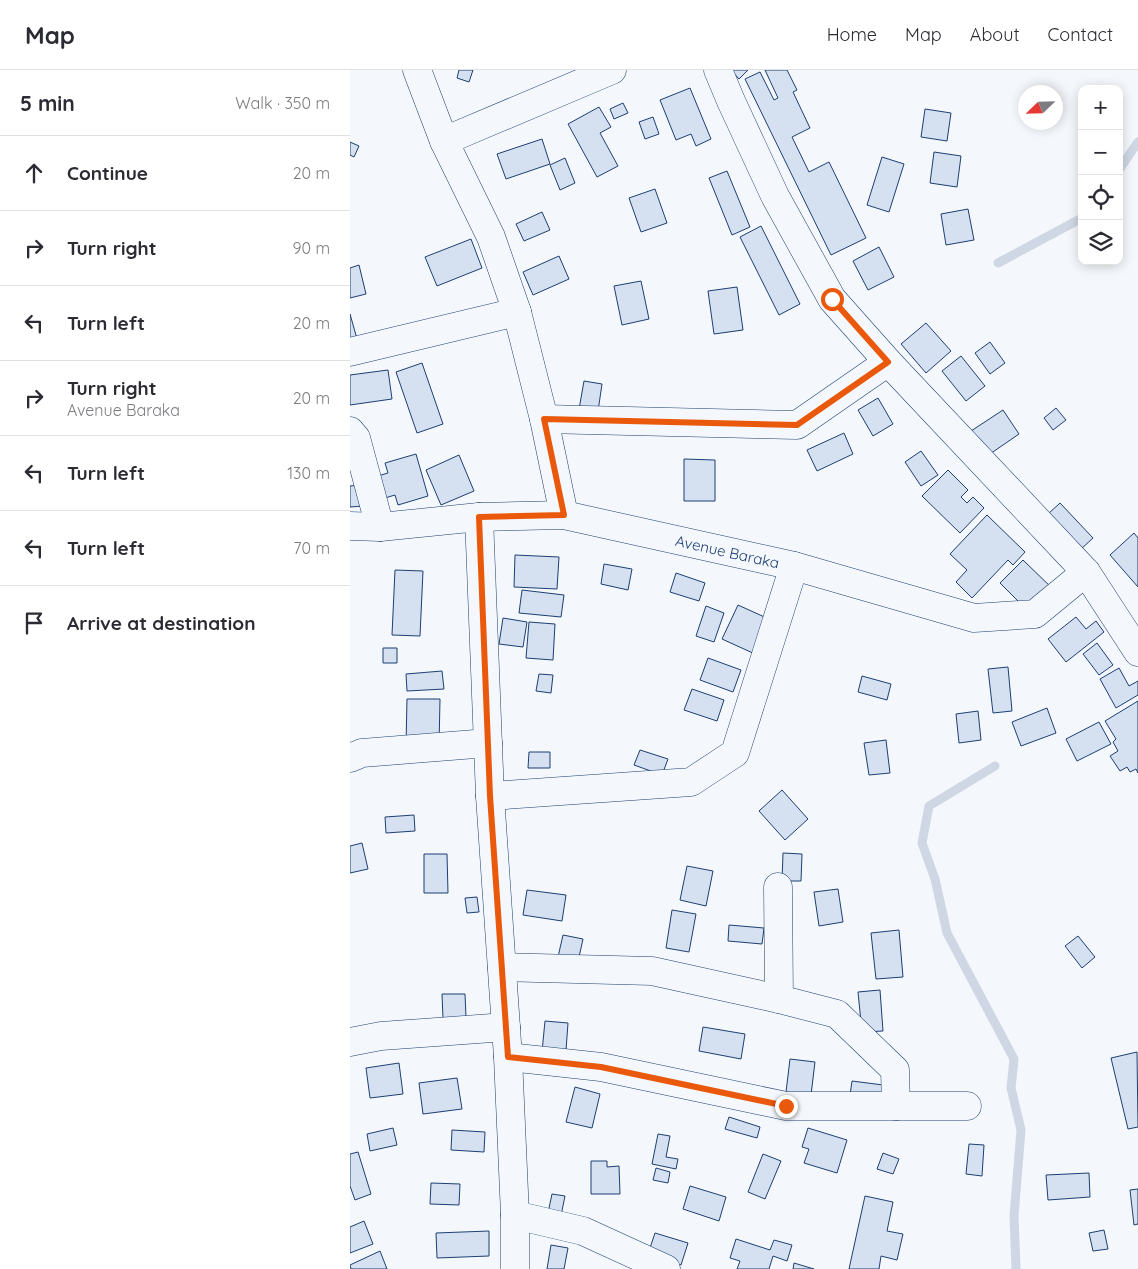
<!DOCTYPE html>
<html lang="en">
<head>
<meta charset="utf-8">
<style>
  :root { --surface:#fff; --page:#f2f2f3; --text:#2b2b33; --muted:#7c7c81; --line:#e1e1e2 }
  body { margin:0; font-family:Quicksand,sans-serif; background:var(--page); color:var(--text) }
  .controls { position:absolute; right:15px; top:15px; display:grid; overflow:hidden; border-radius:10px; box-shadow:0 2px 12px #0003 }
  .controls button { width:45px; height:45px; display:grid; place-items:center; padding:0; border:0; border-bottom:1px solid var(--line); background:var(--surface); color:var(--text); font:25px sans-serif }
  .compass { position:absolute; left:668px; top:15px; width:45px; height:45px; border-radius:50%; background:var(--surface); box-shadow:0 2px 12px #0003; rotate:247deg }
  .stop { position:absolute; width:15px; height:15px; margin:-11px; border:4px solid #ea580c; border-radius:50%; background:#fff }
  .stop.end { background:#ea580c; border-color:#fff; box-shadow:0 1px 5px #0008 }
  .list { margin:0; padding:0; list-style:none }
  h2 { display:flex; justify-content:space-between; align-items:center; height:65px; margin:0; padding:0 20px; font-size:21px }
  h2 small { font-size:16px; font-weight:400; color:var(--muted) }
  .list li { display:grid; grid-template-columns:32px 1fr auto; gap:15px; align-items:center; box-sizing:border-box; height:75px; padding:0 20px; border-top:1px solid var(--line) }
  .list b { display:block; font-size:19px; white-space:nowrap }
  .list p { margin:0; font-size:16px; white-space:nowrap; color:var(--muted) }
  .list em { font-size:16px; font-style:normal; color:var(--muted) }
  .icon { flex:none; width:28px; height:28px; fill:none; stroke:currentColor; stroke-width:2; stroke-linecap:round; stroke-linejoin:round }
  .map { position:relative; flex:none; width:788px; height:1199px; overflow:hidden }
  header { display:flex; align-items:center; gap:30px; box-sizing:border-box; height:70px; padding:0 25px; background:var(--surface); border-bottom:1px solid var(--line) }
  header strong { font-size:24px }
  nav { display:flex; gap:28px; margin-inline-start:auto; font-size:18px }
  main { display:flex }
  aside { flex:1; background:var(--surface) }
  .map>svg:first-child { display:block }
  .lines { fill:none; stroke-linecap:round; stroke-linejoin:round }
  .stream { stroke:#cfd7e4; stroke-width:9 }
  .building { fill:#d5e0f0; stroke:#1d3f73 }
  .minor-casing { stroke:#1d3f73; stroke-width:29 }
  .minor { stroke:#f4f7fb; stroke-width:28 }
  .route { stroke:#ea580c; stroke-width:6 }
  .labels { text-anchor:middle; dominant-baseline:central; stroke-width:4; stroke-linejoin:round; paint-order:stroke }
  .street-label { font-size:15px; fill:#1d3f73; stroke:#f4f7fb }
</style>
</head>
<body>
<header>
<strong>Map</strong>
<nav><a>Home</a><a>Map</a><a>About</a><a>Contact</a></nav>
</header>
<main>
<aside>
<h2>5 min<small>Walk · 350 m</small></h2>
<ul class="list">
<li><svg class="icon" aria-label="ahead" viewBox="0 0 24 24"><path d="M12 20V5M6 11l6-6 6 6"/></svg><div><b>Continue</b></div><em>20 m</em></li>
<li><svg class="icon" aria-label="right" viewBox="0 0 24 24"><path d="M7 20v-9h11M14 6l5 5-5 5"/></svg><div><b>Turn right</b></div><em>90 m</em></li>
<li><svg class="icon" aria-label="left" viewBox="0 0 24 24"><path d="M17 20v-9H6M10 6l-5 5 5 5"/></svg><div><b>Turn left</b></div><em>20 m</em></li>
<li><svg class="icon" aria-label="right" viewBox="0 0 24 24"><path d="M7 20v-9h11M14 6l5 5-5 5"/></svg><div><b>Turn right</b><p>Avenue Baraka</p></div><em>20 m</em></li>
<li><svg class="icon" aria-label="left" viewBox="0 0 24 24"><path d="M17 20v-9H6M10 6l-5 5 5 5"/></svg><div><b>Turn left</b></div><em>130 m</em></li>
<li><svg class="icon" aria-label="left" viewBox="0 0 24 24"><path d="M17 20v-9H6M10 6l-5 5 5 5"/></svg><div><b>Turn left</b></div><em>70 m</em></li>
<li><svg class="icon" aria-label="arrive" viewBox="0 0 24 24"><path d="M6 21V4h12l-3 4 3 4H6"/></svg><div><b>Arrive at destination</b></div></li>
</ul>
</aside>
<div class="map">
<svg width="788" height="1199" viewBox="0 0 788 1199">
  <rect width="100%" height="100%" fill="#f4f7fb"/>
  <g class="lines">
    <!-- stream -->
    <path class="stream" d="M 769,100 L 788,72
      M 648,193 L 732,148
      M 645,696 L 579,736 L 572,773 L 585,809 L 597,863 L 664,989 L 661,1018 L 671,1060 L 664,1146 L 666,1199"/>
  </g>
  <!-- building -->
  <path class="building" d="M 109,0 L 123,0 L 119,12 L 107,8 Z
    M 381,0 L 398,0 L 389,9 Z
    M 415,0 L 437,0 L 447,20 L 443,22 L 460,58 L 442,67 L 459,102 L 479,92 L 516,168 L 481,185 L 395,9 L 410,2 L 424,30 L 428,28 Z
    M 340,18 L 361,69 L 346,76 L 341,64 L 326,70 L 310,30 Z
    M 273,33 L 278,43 L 264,49 L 260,39 Z
    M 249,37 L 261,57 L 250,63 L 268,96 L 247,107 L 218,54 Z
    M 575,39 L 601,43 L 597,71 L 571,67 Z
    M 303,47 L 309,64 L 295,69 L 289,52 Z
    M 192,69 L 200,94 L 156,109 L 147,84 Z
    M 0,72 L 9,76 L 4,87 L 0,85 Z
    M 584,82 L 611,86 L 607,117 L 580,113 Z
    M 532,87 L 554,94 L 539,142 L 517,135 Z
    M 215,88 L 225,113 L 210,120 L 200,95 Z
    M 377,101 L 400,157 L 382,165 L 359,108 Z
    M 305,119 L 317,153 L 291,162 L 279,128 Z
    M 618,139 L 624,170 L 596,175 L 591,144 Z
    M 192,142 L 200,160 L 174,171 L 166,154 Z
    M 411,156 L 450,234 L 429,245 L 390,167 Z
    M 121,169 L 132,198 L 87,216 L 75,187 Z
    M 529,177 L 544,207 L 518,220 L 503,191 Z
    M 209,186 L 219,209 L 183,225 L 173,202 Z
    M 9,195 L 16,224 L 0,228 L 0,198 Z
    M 291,211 L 299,249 L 272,255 L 264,216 Z
    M 387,217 L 393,260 L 364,264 L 358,221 Z
    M 0,244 L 11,283 L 0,286 Z
    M 576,253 L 601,281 L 576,303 L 551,274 Z
    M 640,272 L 655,293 L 640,304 L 625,283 Z
    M 611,286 L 635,316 L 616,331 L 592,301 Z
    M 72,293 L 93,354 L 67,363 L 46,302 Z
    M 38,300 L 42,329 L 0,335 L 0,305 Z
    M 234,311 L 252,314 L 247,348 L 228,345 Z
    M 528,328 L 543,354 L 523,366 L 508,340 Z
    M 706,338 L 716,350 L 703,360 L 694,348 Z
    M 653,340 L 669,364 L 637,386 L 621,361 Z
    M 494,363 L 503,384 L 467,401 L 457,380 Z
    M 571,381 L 588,405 L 571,416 L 555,392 Z
    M 66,384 L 78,426 L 48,435 L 45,425 L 35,428 L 28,406 L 38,403 L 35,393 Z
    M 109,385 L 124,421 L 91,435 L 76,400 Z
    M 334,389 L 365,390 L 365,431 L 334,431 Z
    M 598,400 L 618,420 L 611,427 L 617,433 L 623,427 L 634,438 L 610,463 L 572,426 Z
    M 10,415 L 13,436 L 0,437 L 0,416 Z
    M 710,433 L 743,468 L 730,480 L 698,444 Z
    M 637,445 L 675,482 L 663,495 L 658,490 L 622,528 L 606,512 L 617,500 L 600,484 Z
    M 784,463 L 788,468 L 788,517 L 760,485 Z
    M 165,485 L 209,487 L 207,519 L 164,517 Z
    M 673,490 L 704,520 L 681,544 L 650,513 Z
    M 254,494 L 282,499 L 278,520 L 251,514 Z
    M 45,500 L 73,501 L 70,566 L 42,565 Z
    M 326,503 L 355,513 L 349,531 L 320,522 Z
    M 172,520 L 214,525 L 211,547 L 169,543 Z
    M 388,535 L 421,550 L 405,584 L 372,569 Z
    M 356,536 L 374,543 L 364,572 L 346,566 Z
    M 726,547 L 736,559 L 746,551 L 754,562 L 716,592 L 698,569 Z
    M 153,548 L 177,552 L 173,577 L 149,574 Z
    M 179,552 L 205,554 L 203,590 L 176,588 Z
    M 747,573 L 763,595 L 749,605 L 733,584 Z
    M 33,578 L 47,578 L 47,593 L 33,593 Z
    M 358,588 L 391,600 L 383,622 L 350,610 Z
    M 658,597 L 662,641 L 643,643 L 638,599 Z
    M 769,598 L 779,616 L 788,611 L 788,625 L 766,638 L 750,609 Z
    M 92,601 L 94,619 L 57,621 L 56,604 Z
    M 189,604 L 203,605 L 201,623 L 186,621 Z
    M 512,606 L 541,614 L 537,630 L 508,622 Z
    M 342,619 L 374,630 L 367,651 L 334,640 Z
    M 57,629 L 90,629 L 89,677 L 56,676 Z
    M 788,631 L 788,703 L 786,699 L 780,702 L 777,697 L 770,701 L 760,686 L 768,681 L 763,672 L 766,669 L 755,651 Z
    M 697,638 L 706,663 L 671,676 L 662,652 Z
    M 628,641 L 631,670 L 609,673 L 606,644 Z
    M 749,652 L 761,674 L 727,691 L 716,669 Z
    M 536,670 L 540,703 L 519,705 L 514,673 Z
    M 290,680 L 318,689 L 312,705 L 284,695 Z
    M 179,682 L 200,682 L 200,698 L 178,698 Z
    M 432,720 L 458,749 L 435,770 L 409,741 Z
    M 64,745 L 65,761 L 36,763 L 35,747 Z
    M 12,773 L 18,799 L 0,803 L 0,776 Z
    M 433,783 L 452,784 L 451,811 L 432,811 Z
    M 74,784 L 97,784 L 98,823 L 74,823 Z
    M 337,796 L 363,801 L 356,836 L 330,830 Z
    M 488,819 L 493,852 L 469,856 L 464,822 Z
    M 177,820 L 216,825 L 212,851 L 173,845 Z
    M 127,827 L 129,842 L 117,843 L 115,828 Z
    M 322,840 L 346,844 L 339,882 L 316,878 Z
    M 379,855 L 414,858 L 412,874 L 378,871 Z
    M 549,860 L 553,907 L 526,909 L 521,863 Z
    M 213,865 L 233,869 L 225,905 L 205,900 Z
    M 728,866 L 745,887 L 732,898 L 715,876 Z
    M 530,920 L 533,961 L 512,962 L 508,922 Z
    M 92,924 L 115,924 L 116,947 L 93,949 Z
    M 195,951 L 218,953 L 215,994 L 191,992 Z
    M 353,957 L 395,964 L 391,989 L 349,981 Z
    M 787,982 L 788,1057 L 778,1059 L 761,988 Z
    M 440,989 L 465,992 L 461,1025 L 436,1022 Z
    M 49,993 L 53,1024 L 20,1028 L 16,998 Z
    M 107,1008 L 112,1039 L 73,1044 L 69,1013 Z
    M 502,1011 L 541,1016 L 538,1044 L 498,1039 Z
    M 225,1017 L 250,1024 L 242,1058 L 216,1052 Z
    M 379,1047 L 410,1057 L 407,1068 L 375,1059 Z
    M 43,1058 L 47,1075 L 20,1081 L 17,1064 Z
    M 458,1058 L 497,1070 L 487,1103 L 454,1093 L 459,1079 L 452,1077 Z
    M 102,1060 L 135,1062 L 134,1082 L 101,1080 Z
    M 308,1064 L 320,1066 L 316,1087 L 328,1089 L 326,1099 L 302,1094 Z
    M 619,1074 L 634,1075 L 632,1106 L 616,1104 Z
    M 8,1082 L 21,1124 L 5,1130 L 0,1116 L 0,1084 Z
    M 533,1083 L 549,1089 L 543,1104 L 527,1099 Z
    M 413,1084 L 431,1091 L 415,1129 L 398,1122 Z
    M 241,1091 L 257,1091 L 257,1097 L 269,1096 L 270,1124 L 241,1124 Z
    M 306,1098 L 320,1102 L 318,1113 L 303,1110 Z
    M 739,1103 L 740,1127 L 698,1130 L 696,1105 Z
    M 81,1113 L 110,1114 L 109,1135 L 80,1134 Z
    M 340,1116 L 376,1127 L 369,1151 L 333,1139 Z
    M 788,1119 L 788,1154 L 784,1155 L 780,1120 Z
    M 202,1124 L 215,1126 L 208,1160 L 195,1157 Z
    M 515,1126 L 543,1132 L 537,1161 L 553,1164 L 547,1190 L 531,1186 L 529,1199 L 499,1199 Z
    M 14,1151 L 23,1174 L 0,1183 L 0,1157 Z
    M 754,1160 L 758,1179 L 743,1181 L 739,1163 Z
    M 139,1161 L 139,1186 L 87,1188 L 86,1163 Z
    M 305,1163 L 338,1173 L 331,1195 L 298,1184 Z
    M 386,1169 L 420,1180 L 424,1170 L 442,1175 L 437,1191 L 423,1186 L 419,1199 L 387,1199 L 390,1191 L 380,1188 Z
    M 201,1175 L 218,1178 L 214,1199 L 197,1199 Z
    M 30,1181 L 37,1199 L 1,1199 L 0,1195 Z
    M 444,1193 L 464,1199 L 443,1199 Z"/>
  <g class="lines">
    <defs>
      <g id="minor">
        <path d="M 67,0 L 94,71"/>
        <path d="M 368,0 L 381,31 L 425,126 L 482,229 L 538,292 L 736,502 L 788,582"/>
        <path d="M 0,282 L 167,242"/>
        <path d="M 194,349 L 447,355 L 538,292"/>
        <path d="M 0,361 L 6,368 L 30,457"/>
        <path d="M 214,445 L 194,349 L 167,242 L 141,167 L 94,71 L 262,0"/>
        <path d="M 129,447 L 140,726 L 158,987 L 165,1145 L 165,1199"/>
        <path id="s1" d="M 0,456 L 30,457 L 129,447 L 214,445 L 444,496 L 624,548 L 685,544 L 736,502"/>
        <path d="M 0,688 L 12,683 L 138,673"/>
        <path d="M 140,726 L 341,712 L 385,683 L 444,496"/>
        <path d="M 428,817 L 429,929"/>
        <path d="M 152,897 L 302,901 L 429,929 L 487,944 L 545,1000 L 546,1036"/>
        <path d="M 0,972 L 31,966 L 156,957"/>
        <path d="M 158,987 L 251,997 L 436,1036 L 617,1036"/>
        <path d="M 165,1145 L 233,1161 L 316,1199"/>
      </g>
    </defs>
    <!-- minor casing -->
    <use href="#minor" class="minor-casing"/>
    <!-- minor -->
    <use href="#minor" class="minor"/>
  </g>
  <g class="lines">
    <!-- route -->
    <path class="route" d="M 436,1036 L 251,997 L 158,987 L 140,726 L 129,447 L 214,445 L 194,349 L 447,355 L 538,292 L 482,229"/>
  </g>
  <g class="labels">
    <!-- street labels -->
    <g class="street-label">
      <text stroke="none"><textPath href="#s1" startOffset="382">Avenue Baraka</textPath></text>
    </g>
  </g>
</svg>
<div class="controls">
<button>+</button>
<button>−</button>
<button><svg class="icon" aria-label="locate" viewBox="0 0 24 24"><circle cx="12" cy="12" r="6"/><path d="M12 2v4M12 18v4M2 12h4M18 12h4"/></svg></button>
<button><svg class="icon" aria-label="layers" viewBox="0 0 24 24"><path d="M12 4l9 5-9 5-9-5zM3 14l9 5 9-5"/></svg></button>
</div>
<svg class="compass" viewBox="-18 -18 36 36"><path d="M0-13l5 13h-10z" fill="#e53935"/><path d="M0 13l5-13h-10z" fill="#7c7c81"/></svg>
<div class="stop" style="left:482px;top:229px"></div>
<div class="stop end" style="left:436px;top:1036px"></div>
</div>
</main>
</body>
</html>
